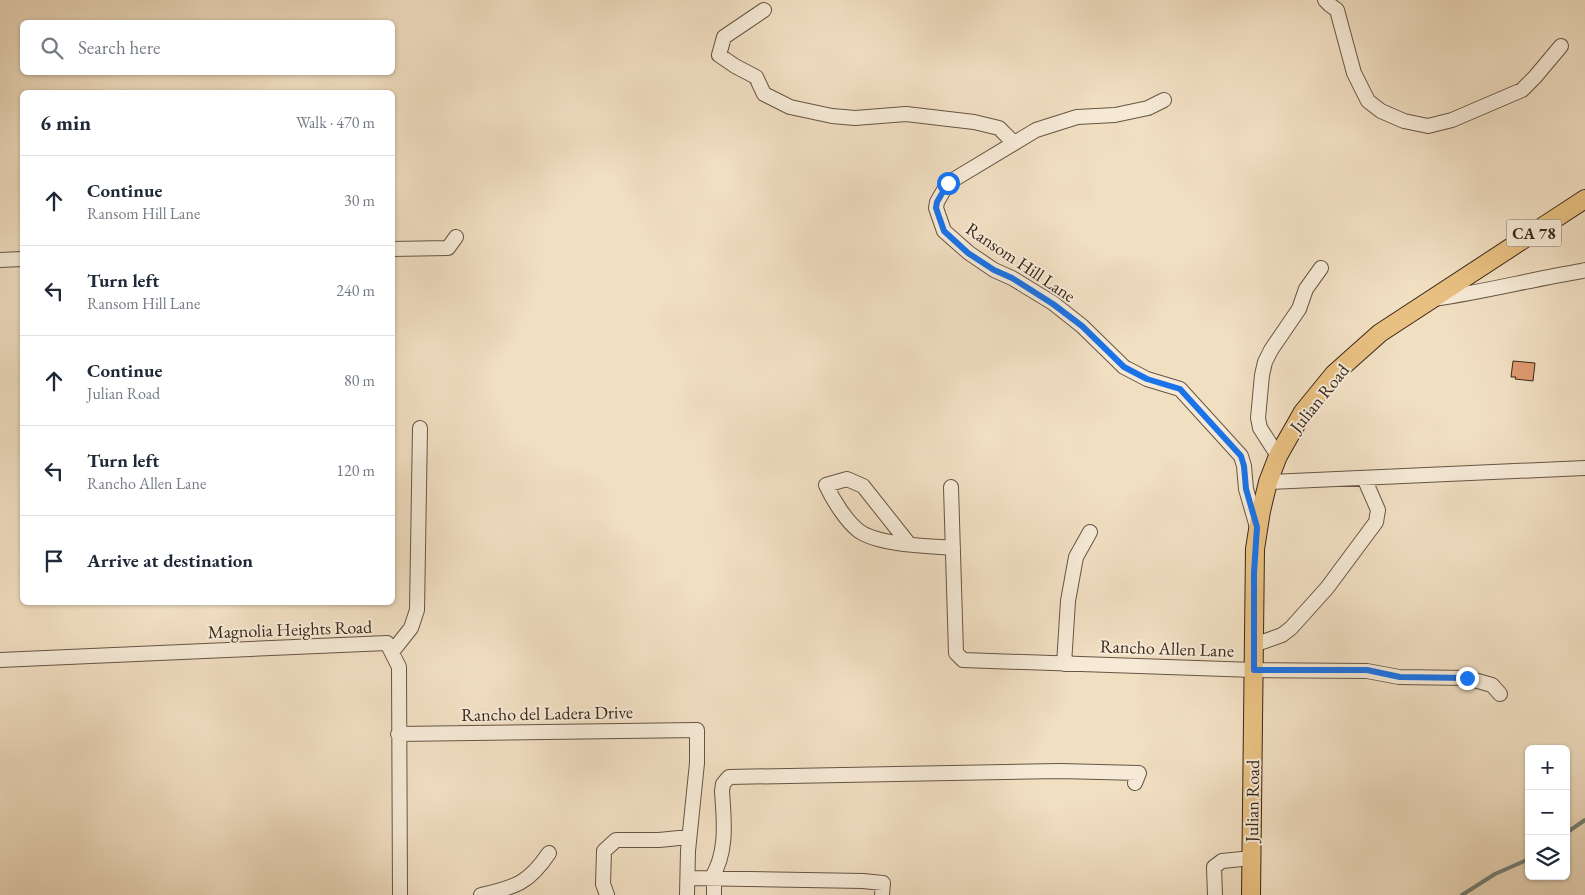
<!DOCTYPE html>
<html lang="en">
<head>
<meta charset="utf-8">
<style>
  :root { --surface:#fff; --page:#f2f2f3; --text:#1f2937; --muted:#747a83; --line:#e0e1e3 }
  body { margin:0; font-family:"EB Garamond",serif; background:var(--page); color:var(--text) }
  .controls { position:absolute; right:15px; bottom:15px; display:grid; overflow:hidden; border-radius:8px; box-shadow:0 1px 4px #0004 }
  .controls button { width:45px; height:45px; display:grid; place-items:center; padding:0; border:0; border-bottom:1px solid var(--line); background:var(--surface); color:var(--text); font:25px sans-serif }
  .stop { position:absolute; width:15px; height:15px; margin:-11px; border:4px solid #1a73e8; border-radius:50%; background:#fff }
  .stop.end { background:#1a73e8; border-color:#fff; box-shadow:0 1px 5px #0008 }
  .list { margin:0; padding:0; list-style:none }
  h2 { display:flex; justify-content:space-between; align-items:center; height:65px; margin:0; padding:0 20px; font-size:21px }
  h2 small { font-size:16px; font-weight:400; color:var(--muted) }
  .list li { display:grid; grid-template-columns:32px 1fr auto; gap:15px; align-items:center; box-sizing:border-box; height:90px; padding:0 20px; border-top:1px solid var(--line) }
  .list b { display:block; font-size:19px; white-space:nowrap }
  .list p { margin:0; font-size:16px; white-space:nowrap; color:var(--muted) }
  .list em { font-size:16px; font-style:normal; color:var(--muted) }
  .icon { flex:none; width:28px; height:28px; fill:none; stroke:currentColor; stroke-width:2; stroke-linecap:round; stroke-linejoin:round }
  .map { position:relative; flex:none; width:1585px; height:895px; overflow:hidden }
  .search { position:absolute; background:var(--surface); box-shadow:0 1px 4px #0004; left:20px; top:20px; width:375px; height:55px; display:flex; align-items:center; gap:12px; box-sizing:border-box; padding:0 18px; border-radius:8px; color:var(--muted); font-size:19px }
  .panel { position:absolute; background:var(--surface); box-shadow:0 1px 4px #0004; left:20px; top:90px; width:375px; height:515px; border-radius:8px }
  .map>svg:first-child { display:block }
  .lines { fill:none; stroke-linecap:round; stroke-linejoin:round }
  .stream { stroke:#738079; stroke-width:4 }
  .building { fill:#e09b71; stroke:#38271a }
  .minor-casing { stroke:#654; stroke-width:16 }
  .major-casing { stroke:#38271a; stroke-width:20 }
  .minor { stroke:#f6ead7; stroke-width:14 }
  .major { stroke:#e8c081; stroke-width:18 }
  .route { stroke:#1a73e8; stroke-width:6 }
  .labels { text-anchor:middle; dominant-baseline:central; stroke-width:4; stroke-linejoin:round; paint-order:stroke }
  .shield { fill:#f6ead7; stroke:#716253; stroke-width:1 }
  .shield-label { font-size:16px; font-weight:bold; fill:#38271a }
  .street-label { font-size:18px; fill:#38271a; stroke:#f6ead7 }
</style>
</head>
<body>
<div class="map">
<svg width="1585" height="895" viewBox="0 0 1585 895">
  <rect width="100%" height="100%" fill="#f1dfc2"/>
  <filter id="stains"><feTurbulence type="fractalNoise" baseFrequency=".004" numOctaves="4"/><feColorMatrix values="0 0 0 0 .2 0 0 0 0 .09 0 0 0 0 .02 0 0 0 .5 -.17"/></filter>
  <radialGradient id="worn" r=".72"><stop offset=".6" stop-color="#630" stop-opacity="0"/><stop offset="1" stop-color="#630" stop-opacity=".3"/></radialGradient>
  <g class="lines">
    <!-- stream -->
    <path class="stream" d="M 1566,833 L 1585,820
      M 1462,895 L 1495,874 L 1529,859"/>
  </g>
  <!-- building -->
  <path class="building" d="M 1513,361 L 1535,363 L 1533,381 L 1515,379 L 1516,377 L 1511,377 Z"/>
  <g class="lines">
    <defs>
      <path id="minor" d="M 1325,0 L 1330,5 L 1337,10 L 1354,73 L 1368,101 L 1381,111 L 1404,121 L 1428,126 L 1452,120 L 1522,90 L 1535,77 L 1561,46
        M 764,10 L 724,37 L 719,55 L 735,66 L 756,77 L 764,94 L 790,107 L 832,116 L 855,118 L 906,114 L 974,122 L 999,128 L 1014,143
        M 1164,100 L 1148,108 L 1115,115 L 1077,117 L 1036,130 L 948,183 L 937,202 L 936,208 L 944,231 L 969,253 L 994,270 L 1012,278 L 1053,303 L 1082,326 L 1124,367 L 1147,379 L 1180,389 L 1241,456 L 1244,466 L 1246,489 L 1257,527
        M 392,249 L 448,248 L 456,237
        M 0,260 L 22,259
        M 1434,299 C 1484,292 1533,279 1582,271 L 1585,270
        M 1278,456 L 1260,428 L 1258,418 L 1262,375 L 1265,362 L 1271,350 L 1299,309 L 1306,289 L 1321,268
        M 1268,482 L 1585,468
        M 951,487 L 956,653 L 963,660 L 1254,670 L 1367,671 L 1399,677 L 1467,678 L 1492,685 L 1500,694
        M 909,544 L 863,486 L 847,479 L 826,485 C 833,500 846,521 859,531 C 878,545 929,546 953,548
        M 1254,645 L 1282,635 L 1291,628 L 1327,588 L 1376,522 L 1378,510 L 1364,478
        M 392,652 L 411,628 L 417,610 L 420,428
        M 0,660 L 387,643 L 399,667 L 400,895
        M 1064,664 L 1068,601 L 1076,557 L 1090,532
        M 398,734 L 697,730 L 697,763 L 688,851 L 687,895
        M 688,878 L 863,881 L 883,883 L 882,895
        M 711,879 C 728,852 724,821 722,791 L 723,784 L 729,777 L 1060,771 L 1139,773 L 1135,783
        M 481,895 C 516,887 529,883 549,853
        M 607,895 L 603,884 L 604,851 L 616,840 L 659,840 L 689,837
        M 714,895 L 714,879
        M 1215,895 L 1214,867 L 1222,861 L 1252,858"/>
      <path id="major" d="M 1251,895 L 1255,549 L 1261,511 L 1268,482 L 1278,456 L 1303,412 L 1334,374 L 1380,333 L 1585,199"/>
    </defs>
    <!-- minor casing -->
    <use href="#minor" class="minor-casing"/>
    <!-- major casing -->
    <use href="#major" class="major-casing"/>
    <!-- minor -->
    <use href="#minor" class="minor"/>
    <!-- major -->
    <use href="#major" class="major"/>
  </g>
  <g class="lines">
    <!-- route -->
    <path class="route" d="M 948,183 L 937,202 L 936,208 L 944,231 L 968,253 L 994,270 L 1012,278 L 1053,304 L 1082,326 L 1124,367 L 1147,379 L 1180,389 L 1241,456 L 1244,466 L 1246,489 L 1257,527 L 1254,573 L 1254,670 L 1367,670 L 1400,677 L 1467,678"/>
  </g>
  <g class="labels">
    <!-- shield labels -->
    <rect class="shield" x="1506.5" y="219.5" width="55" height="27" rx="4"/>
    <g class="shield-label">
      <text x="1534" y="233">CA 78</text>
    </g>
    <!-- street labels -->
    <g class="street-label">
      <text transform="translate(1021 262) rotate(34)">Ransom Hill Lane</text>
      <text transform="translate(1319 398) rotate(-51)">Julian Road</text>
      <text transform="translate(290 629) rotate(-2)">Magnolia Heights Road</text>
      <text transform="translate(1167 648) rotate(2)">Rancho Allen Lane</text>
      <text transform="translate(547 713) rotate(-1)">Rancho del Ladera Drive</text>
      <text transform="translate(1252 801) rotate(-89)">Julian Road</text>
    </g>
  </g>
  <rect width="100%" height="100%" filter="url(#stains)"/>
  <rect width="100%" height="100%" fill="url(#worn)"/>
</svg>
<div class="controls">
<button>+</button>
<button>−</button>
<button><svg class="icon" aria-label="layers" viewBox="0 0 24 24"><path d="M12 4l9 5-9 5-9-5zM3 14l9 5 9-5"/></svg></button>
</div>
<div class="stop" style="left:948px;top:183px"></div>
<div class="stop end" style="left:1467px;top:678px"></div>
<div class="search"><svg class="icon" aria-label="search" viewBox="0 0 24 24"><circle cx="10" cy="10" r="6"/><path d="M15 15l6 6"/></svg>Search here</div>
<section class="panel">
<h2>6 min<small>Walk · 470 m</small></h2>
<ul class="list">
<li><svg class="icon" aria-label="ahead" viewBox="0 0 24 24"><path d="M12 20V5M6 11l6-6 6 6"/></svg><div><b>Continue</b><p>Ransom Hill Lane</p></div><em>30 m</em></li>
<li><svg class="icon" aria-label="left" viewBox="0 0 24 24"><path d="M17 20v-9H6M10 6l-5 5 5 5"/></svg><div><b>Turn left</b><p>Ransom Hill Lane</p></div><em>240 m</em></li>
<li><svg class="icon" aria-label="ahead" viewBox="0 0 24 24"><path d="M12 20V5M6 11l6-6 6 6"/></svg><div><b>Continue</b><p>Julian Road</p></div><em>80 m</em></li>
<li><svg class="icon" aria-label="left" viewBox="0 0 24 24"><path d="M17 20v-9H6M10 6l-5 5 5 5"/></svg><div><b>Turn left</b><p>Rancho Allen Lane</p></div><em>120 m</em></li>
<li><svg class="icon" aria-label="arrive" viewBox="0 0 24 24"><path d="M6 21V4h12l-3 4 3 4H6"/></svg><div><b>Arrive at destination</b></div></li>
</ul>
</section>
</div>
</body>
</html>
